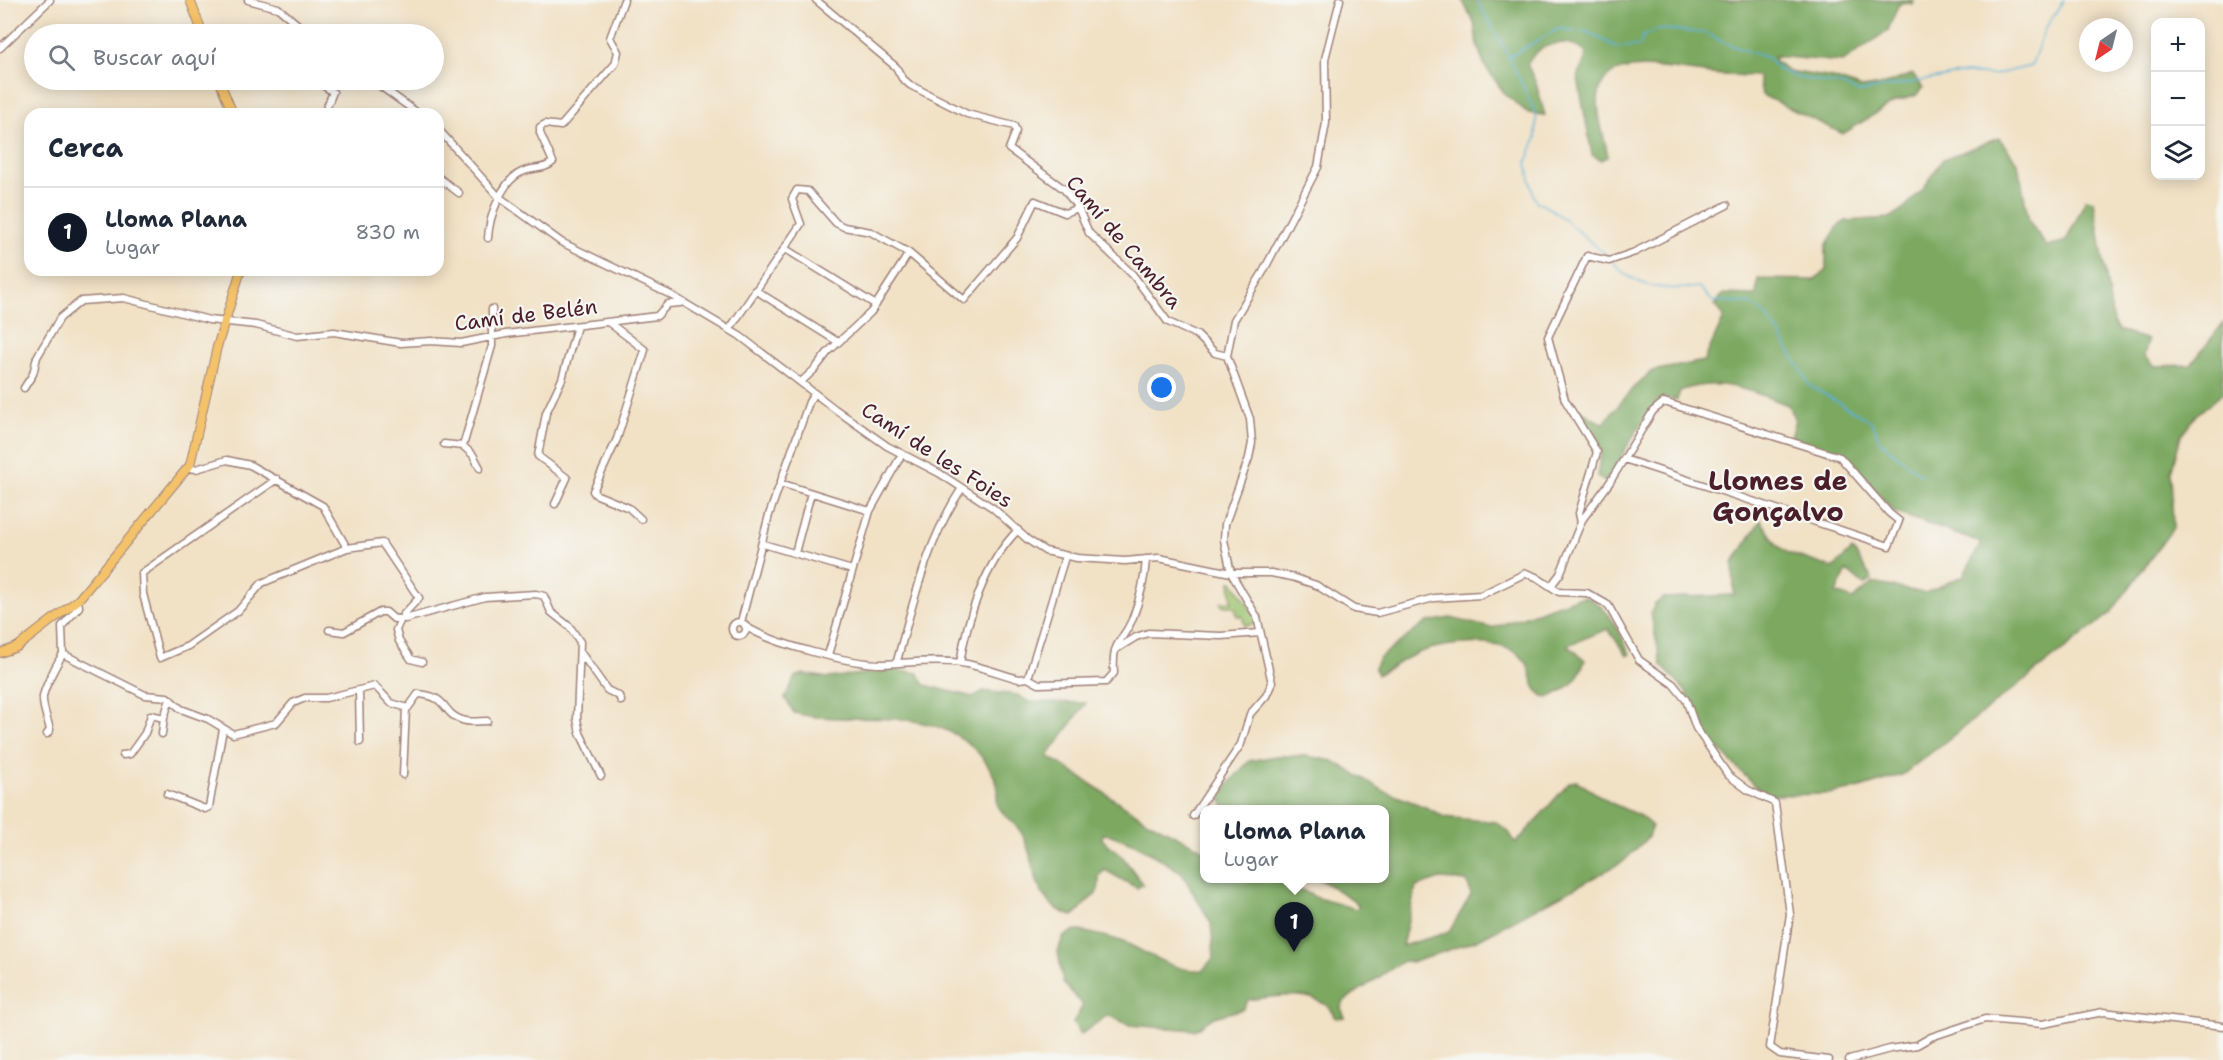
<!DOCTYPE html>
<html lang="es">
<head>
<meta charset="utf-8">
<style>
  :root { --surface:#fff; --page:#f6f6f7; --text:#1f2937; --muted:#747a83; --line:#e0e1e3; --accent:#111827 }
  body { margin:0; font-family:"Shantell Sans",sans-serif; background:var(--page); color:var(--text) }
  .controls { position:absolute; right:18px; top:18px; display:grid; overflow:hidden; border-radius:12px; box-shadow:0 3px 15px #0003 }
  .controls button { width:54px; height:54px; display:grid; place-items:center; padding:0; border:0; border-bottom:2px solid var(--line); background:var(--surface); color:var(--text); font:30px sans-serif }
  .compass { position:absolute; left:2079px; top:18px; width:54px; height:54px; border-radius:50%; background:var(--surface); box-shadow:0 3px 15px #0003; rotate:215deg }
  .you { position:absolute; left:1162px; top:388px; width:21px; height:21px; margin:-15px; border:4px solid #fff; border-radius:50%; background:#1a73e8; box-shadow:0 0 0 9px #1a73e833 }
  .badge { display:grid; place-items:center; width:39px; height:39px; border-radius:50%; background:var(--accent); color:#fff; font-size:20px; font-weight:700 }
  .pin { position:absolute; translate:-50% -50px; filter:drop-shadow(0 2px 3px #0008) }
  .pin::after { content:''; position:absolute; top:32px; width:21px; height:18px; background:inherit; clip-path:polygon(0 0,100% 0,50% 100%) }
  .popup { position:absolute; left:1200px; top:805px; width:189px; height:78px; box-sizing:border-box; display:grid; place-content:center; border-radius:12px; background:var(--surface); filter:drop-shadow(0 2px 4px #0005); font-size:20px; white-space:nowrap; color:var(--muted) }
  .popup b { font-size:22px; color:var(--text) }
  .popup::after { content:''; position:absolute; left:50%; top:100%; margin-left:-12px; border:12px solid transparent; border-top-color:var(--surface) }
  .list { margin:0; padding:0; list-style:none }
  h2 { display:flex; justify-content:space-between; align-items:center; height:78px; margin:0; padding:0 24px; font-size:26px }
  h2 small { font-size:20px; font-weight:400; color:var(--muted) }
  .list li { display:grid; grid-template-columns:39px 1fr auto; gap:18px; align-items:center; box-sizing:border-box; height:90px; padding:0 24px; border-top:2px solid var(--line) }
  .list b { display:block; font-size:22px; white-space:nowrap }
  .list p { margin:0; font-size:20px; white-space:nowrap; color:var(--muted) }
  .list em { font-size:20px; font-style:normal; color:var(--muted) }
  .icon { flex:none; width:33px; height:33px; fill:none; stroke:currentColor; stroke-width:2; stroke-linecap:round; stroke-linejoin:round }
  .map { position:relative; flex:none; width:2223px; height:1060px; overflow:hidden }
  .search { position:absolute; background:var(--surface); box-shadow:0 3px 15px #0003; left:24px; top:24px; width:420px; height:66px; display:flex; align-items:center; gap:15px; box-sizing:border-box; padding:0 21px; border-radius:33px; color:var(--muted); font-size:22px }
  .panel { position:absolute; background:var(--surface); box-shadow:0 3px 15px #0003; left:24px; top:108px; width:420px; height:168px; border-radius:18px }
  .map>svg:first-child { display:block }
  .green { fill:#9bc26d; stroke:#72704c; stroke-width:1.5 }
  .forest { fill:#7ca860; stroke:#636446; stroke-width:1.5; fill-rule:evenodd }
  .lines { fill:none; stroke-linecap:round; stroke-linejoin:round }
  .stream { stroke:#5ab0d6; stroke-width:1.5 }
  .minor-casing { stroke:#9e8078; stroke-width:9 }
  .major-casing { stroke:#9e8078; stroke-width:10 }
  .minor { stroke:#fff; stroke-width:6 }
  .major { stroke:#f3c26a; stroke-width:8 }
  .labels { text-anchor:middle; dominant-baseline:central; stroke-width:4.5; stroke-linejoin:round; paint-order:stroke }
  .street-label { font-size:21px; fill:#4a1f2b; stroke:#f6f6f2 }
  .district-label { font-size:27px; font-weight:bold; fill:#4a1f2b; stroke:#f6f6f2 }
</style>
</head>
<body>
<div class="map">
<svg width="2223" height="1060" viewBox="0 0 2223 1060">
  <rect width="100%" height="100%" fill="#f6f6f2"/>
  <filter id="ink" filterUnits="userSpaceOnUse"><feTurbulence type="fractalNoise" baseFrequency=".0167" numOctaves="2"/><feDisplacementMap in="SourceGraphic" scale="12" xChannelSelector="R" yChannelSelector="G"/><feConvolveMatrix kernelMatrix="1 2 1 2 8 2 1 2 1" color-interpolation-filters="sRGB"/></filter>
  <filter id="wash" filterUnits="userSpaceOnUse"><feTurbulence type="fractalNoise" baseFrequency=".008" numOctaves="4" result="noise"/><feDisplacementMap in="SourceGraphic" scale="24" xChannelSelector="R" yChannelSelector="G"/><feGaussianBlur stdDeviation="1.35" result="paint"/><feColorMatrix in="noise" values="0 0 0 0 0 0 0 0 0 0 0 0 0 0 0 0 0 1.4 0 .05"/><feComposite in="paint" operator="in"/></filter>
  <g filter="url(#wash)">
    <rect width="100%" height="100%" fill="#f1e1c5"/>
    <!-- green -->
    <path class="green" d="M 1230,581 L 1233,581 L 1252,611 L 1257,623 L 1245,626 L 1242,616 L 1237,616 L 1236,609 L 1232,606 L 1222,606 L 1221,602 L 1232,602 Z"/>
    <!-- forest -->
    <path class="forest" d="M 1462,0 L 1914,0 L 1913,4 L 1903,2 L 1898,6 L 1888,30 L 1843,62 L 1774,56 L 1775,61 L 1788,71 L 1833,78 L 1862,88 L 1883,85 L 1913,74 L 1923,88 L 1917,95 L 1894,102 L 1843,134 L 1762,95 L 1758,76 C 1743,75 1727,76 1712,74 C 1687,72 1616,55 1602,84 C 1592,104 1604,135 1608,156 L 1601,160 L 1592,155 L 1578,78 L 1587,53 C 1568,36 1540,42 1527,64 L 1536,83 L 1545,115 L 1528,113 L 1505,94 L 1484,65 L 1477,44 L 1474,22 Z
      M 1999,138 L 2018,163 L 2029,221 L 2047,247 L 2066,241 L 2086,199 L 2094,201 L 2113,322 L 2118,330 L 2148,340 L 2144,356 L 2155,366 L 2191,365 L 2223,323 L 2223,393 L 2195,416 L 2181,436 L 2171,472 L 2173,528 L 2110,614 L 1902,775 L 1860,788 L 1829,794 L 1773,795 L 1757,788 L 1707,737 L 1686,692 L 1661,665 L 1651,614 L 1654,605 L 1663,598 L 1734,595 L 1733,563 L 1761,520 L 1777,545 L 1788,553 L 1833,568 L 1852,550 L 1855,553 L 1872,579 L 1864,585 L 1847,571 L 1836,593 L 1853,599 L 1873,583 L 1925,593 L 1963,576 L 1981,543 L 1894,512 L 1847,458 L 1791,438 L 1795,418 L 1788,405 C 1751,391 1719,376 1680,391 L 1677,400 C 1673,399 1667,397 1663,398 C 1651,402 1614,469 1606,483 L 1597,476 L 1601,452 L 1572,407 C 1584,408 1591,421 1604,423 L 1633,388 L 1652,371 L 1704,361 L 1724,317 L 1714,305 L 1723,294 L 1756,295 L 1758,279 L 1814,280 L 1826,270 L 1826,246 L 1838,226 L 1846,221 L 1889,218 L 1899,213 L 1924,188 L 1943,159 Z
      M 1585,597 C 1609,604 1619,633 1630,654 L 1627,656 L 1608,629 L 1568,645 L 1585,660 C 1578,682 1568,689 1548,698 C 1533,695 1533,676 1527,664 C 1511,635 1444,642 1418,653 C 1404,659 1391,668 1377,675 L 1374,668 L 1379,658 L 1427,622 L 1451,618 L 1492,628 L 1576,598 Z
      M 895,670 L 918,673 L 925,685 L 973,697 L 983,691 L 1017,695 L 1029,702 L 1086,703 L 1048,756 L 1146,820 L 1204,850 L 1204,878 L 1281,879 L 1315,897 L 1356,909 L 1359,907 L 1355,901 L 1319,879 L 1384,878 L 1384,810 L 1225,809 L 1221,799 L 1227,786 L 1249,761 L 1276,756 L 1307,756 L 1333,761 L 1384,791 L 1428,808 L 1444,817 L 1496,822 L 1508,831 L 1516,843 L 1570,782 L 1577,781 L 1609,802 L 1640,816 L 1652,826 L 1648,837 L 1623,862 L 1477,940 L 1414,962 L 1403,961 L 1344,1001 L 1341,1008 L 1345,1017 L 1336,1018 C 1322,987 1275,996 1248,1000 L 1243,1009 L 1214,1017 L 1195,1030 L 1129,1025 L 1108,1015 L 1081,1034 L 1073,1023 L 1083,1005 L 1063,983 L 1058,951 L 1063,937 L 1075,930 C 1090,933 1106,936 1121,941 C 1148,952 1174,973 1203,970 L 1214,957 L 1211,923 L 1181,872 L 1137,845 L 1111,835 L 1103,834 L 1102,839 L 1122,856 L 1143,884 L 1137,888 L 1105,870 L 1099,876 C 1100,897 1094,893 1083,906 C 1078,911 1078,914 1072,916 C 1029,902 1039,866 1022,834 C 1017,824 1004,817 998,806 C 995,800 999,795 998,789 C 996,773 980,753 968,743 C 917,704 851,727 794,713 L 785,698 L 795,677 L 804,674 L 828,678 ZM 1440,879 L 1467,881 L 1471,895 L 1449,932 L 1402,946 L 1416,887 Z"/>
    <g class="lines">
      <!-- stream -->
      <path class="stream" d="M 1477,0 L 1509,57 L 1558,29 L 1587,32 L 1617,47 L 1640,46 L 1643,36 L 1659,29 L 1705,33 L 1727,44 L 1768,58 L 1779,70 L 1799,78 L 1842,85 L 1858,92 L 1965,73 L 1993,75 L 2031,66 L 2045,29 L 2064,0
        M 1509,57 L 1536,114 L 1536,138 L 1527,162 L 1533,195 L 1537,202 L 1554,211 L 1610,258
        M 1613,262 C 1633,288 1668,291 1699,287 L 1712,301 L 1749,303 L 1762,312 L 1780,334 L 1810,386 L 1872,422 L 1880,441 L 1921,475"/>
    </g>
  </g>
  <g filter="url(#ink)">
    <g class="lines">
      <defs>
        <path id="minor" d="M 248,0 L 278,8 L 309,34
          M 816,0 L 896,67 L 902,78 L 910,85 L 967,114 L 1014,126 L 1016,131 L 1009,149 L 1064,189 L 1078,208 L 1089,233 L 1133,275 L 1168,322 L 1197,335 L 1215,353 L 1227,356
          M 0,48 L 50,0
          M 315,80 L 333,92 L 324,114
          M 372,80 L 419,114
          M 438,129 L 499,197 L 561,242 L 671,295 L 740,336 L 835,409 L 887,446 L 939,473 L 993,508 L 1028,540 L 1045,551 L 1077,558 L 1125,561 L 1159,558 L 1231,573 L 1271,573 L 1292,577 L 1316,585 L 1354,609 L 1377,613 L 1434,598 L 1481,595 L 1526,573 L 1536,577 L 1559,592 L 1587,593 L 1608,605 L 1639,660 L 1673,684 L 1686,700 L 1696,728 L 1728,775 L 1748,790 L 1775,803 L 1790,914 L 1770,1047 L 1780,1054 L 1829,1060
          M 438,177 L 459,193
          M 488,238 C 489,218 501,181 522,172 C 532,167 545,170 553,162 L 540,133 L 540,127 L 545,124 L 561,126 L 615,64 L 618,52 L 610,38 L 624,0
          M 784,248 L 876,305
          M 755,290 L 838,342
          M 608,322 L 645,350 L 617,439 L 593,491 L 595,494 L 629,508 L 641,519
          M 729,330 L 801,224 L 792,199 L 797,190 L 808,191 L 836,223 L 844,227 L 871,232 L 909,253 L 964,300 L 1017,238 L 1035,201 L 1065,213 L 1078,208
          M 802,381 L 815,369 L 828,352 L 871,312 L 909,253
          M 24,388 L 33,374 L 37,357 L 60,318 L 81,301 L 124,298 L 209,320 L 256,325 L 297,336 L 334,332 L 401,343 L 431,341 L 461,343 L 506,334 L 657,316 L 668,304 L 680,303
          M 444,444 L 463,446 L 492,346 L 492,309
          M 463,446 L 473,455 L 480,468
          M 189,468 L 196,469 L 227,460 L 250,465 L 323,506 L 347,548
          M 277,479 L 142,573 L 143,594 L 160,658 L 188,646 L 238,611 L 262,583 L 347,548 L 382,543 L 419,598 L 403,615 L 405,619 L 485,597 L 536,594 L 544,596 L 551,612 L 570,627 L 580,642 L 577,719 L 580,733 L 601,776
          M 780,483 L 870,511
          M 555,504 L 567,478 L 538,456 L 546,413 L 562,379 L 577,326
          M 1581,523 L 1579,513 L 1597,452 L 1565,400 L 1548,337 L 1587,256 L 1609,261 L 1635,252 L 1727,205
          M 763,544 L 852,570
          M 795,553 L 811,493
          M 1551,586 L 1560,574 L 1582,520 L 1610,482 L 1653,411 L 1664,402 L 1840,457 L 1889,513 L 1899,521 L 1889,546 L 1624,459
          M 78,600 L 79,607 L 62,626 L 63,654 L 145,695 L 167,697 L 181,709 L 208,719 L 233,734 L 276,723 L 293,703 L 305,698 L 326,698 L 375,686 L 391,703 L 408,708 L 418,694 C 449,696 441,713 462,720 C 470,723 479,721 487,721
          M 401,619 L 396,630 L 399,641 L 411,659 L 422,662
          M732 629a7 7 0 1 1 14 0a7 7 0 1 1-14 0Z
          M 741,622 L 769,515 L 809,402 L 814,394
          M 745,626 C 773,644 849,664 883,664 C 907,663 936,659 961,663 C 981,666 1000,674 1019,679 L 1028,678 L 1039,684 L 1106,682 L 1114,673 C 1112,639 1121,645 1132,620 C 1139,602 1145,579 1146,559
          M 329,630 L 344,632 L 380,612 L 386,612 L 394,619 L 403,618
          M 1115,650 L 1136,637 L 1148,633 L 1221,636 L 1260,633
          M 581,653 L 607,690 L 619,696 L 621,701
          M 828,655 L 870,511 L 902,454
          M 897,661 C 914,600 927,541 962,488
          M 960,663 C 967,618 985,563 1018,530
          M 1028,678 L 1065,557
          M 359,691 L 360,742
          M 47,734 L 50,730 C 48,720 42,707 43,697 C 44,688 57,663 63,654
          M 162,734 L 164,718 L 170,699
          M 123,755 L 130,754 L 145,733 L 151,715 L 164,718
          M 403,775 L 406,708
          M 167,794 L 205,809 L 209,807 L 223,729
          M 1193,816 L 1241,744 L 1250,714 L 1266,696 L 1272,683 L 1257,617 L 1231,573 L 1224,540 L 1225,524 L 1249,458 L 1252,443 L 1250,419 L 1227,356 L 1234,320 L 1263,272 L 1318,167 L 1326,123 L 1325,59 L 1340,0
          M 1849,1060 L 1890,1049 L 1917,1045 L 1931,1037 L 1985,1019 L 2043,1024 L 2103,1012 L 2223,1026"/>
        <path id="major" d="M 190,0 L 203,34
          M 219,80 L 233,114
          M 0,653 L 17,647 L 78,600 L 190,465 L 217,347 L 241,270"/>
      </defs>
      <!-- minor casing -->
      <use href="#minor" class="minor-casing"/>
      <!-- major casing -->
      <use href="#major" class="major-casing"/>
      <!-- minor -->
      <use href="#minor" class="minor"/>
      <!-- major -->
      <use href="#major" class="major"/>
    </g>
  </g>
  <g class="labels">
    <!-- street labels -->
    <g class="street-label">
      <text transform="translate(1124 242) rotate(50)">Camí de Cambra</text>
      <text transform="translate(526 315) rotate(-7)">Camí de Belén</text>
      <text transform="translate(937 455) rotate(33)">Camí de les Foies</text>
    </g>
    <!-- district labels -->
    <g class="district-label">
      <text x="1778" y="480">Llomes de<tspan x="1778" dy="31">Gonçalvo</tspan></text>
    </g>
  </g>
</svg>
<div class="controls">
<button>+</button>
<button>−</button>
<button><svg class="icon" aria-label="layers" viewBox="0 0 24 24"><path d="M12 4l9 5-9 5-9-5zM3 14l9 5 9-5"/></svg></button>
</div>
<svg class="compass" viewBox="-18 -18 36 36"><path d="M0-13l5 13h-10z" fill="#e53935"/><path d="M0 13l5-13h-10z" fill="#747a83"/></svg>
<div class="you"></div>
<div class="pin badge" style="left:1294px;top:952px">1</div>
<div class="popup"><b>Lloma Plana</b>Lugar</div>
<div class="search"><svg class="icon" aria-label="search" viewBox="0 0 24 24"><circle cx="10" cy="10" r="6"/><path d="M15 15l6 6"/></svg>Buscar aquí</div>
<section class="panel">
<h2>Cerca<small></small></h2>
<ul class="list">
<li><span class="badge">1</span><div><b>Lloma Plana</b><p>Lugar</p></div><em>830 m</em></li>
</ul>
</section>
</div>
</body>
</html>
